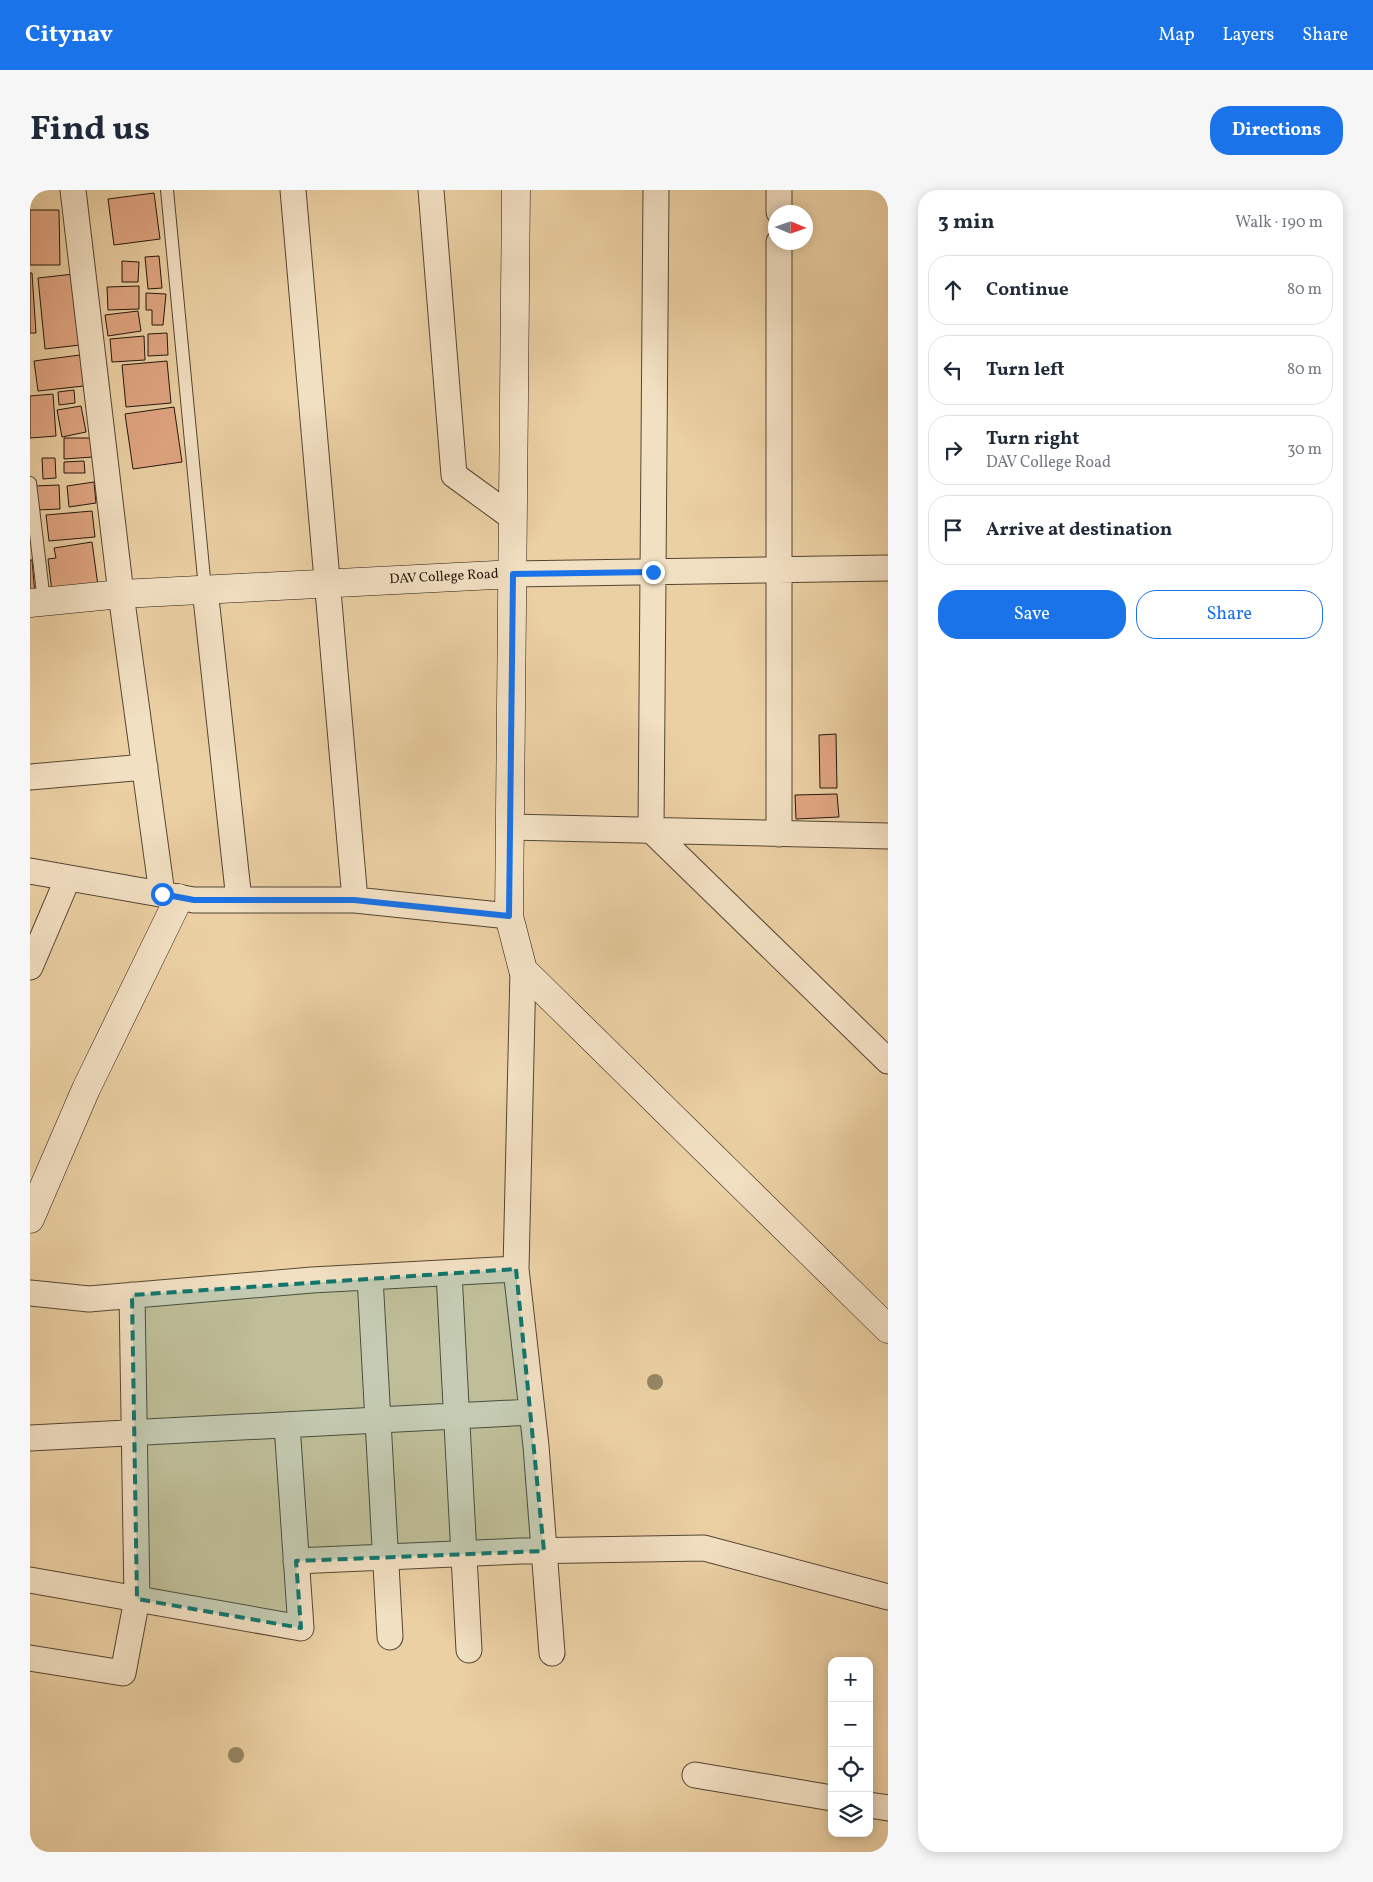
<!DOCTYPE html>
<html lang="en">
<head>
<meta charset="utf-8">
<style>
  :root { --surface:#fff; --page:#f6f6f7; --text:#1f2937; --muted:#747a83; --line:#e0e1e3; --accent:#1a73e8 }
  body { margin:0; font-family:Vollkorn,serif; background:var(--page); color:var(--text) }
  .controls { position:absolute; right:15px; bottom:15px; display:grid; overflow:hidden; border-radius:10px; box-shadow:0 2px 12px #0003 }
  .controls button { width:45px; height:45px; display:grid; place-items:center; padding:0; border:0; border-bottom:1px solid var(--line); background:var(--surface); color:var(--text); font:25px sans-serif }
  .compass { position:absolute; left:738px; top:15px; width:45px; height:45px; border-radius:50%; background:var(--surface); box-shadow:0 2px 12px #0003; rotate:92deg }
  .stop { position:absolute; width:15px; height:15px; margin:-11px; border:4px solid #1a73e8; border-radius:50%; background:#fff }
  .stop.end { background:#1a73e8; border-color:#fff; box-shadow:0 1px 5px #0008 }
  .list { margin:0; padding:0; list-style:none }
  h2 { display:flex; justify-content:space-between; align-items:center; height:65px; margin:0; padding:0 20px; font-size:21px }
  h2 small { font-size:16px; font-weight:400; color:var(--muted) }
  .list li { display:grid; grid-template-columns:32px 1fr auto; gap:15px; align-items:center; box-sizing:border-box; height:70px; margin:0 10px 10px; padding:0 10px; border:1px solid var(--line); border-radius:20px }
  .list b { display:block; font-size:19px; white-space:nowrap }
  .list p { margin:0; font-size:16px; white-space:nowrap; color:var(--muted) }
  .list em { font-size:16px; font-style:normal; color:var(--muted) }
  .actions { display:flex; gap:10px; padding:15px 20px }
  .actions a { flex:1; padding:11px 0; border:1px solid var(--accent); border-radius:20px; text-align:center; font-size:18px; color:var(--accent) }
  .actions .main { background:var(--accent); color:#fff }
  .icon { flex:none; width:28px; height:28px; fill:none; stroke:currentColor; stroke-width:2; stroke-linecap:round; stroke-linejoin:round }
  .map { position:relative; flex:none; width:858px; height:1662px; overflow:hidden; border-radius:20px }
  header { display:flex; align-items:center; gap:30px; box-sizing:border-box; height:70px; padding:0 25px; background:var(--accent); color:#fff }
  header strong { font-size:24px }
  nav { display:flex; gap:28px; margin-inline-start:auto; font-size:18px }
  .intro { display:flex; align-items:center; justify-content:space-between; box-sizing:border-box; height:120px; padding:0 30px }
  h1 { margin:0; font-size:35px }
  .button { padding:12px 22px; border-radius:20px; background:var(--accent); color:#fff; font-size:18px; font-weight:700 }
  main { display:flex; gap:30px; padding:0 30px }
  aside { flex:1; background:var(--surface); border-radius:20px; box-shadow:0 2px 12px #0003 }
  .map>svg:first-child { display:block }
  .building { fill:#e1a682; stroke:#25170e }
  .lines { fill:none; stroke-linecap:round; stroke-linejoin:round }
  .lane-casing { stroke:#564533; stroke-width:14 }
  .street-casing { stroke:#564533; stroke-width:27 }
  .secondary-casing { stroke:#25170e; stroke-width:29 }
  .lane { stroke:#f2e0c3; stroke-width:12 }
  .street { stroke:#f2e0c3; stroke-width:25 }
  .secondary { stroke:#f2e0c3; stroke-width:28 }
  .tree { fill:#968665 }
  .route { stroke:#1a73e8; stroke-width:6 }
  .marked { fill:#0f766e; fill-opacity:0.2; stroke:#0f766e; stroke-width:4; stroke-dasharray:10 6; stroke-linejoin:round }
  .labels { text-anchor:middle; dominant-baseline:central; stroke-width:5; stroke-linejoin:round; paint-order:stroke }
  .street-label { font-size:14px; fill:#25170e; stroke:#f2e0c3 }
</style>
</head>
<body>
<header>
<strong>Citynav</strong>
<nav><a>Map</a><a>Layers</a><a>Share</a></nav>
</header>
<div class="intro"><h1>Find us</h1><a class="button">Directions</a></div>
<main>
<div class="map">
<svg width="858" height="1662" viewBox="0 0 858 1662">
  <rect width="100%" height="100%" fill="#ebd0a3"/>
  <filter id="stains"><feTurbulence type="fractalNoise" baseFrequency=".004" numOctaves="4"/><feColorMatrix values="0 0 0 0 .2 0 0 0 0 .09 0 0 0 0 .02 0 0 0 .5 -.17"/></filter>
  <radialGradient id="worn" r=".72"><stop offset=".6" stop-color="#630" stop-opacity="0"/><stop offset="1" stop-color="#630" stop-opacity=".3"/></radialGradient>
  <!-- building -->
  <path class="building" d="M 124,3 L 130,49 L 84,55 L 78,9 Z
    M 0,20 L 29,20 L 30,75 L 0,75 Z
    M 129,66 L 132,98 L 118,99 L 115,67 Z
    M 92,71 L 109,72 L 108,92 L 92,92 Z
    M 0,83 L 2,83 L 6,143 L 0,143 Z
    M 44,84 L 50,155 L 15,159 L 8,88 Z
    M 109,96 L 109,119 L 78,120 L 77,97 Z
    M 116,103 L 136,104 L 133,135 L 122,135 L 122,120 L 116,120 Z
    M 108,121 L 111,141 L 78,146 L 75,125 Z
    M 137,143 L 138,165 L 118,166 L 118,144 Z
    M 114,146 L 115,170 L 82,172 L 80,149 Z
    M 50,165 L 54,196 L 8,201 L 4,171 Z
    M 137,171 L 141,213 L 96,217 L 92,175 Z
    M 44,200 L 45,213 L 29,215 L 28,202 Z
    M 23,204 L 26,246 L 0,248 L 0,206 Z
    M 51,216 L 56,242 L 32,247 L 27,220 Z
    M 144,217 L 152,272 L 103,279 L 95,224 Z
    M 34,248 L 62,248 L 63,267 L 34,269 Z
    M 12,268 L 25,268 L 26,288 L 13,289 Z
    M 54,271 L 55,283 L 34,283 L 34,272 Z
    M 64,292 L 66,313 L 39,317 L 37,296 Z
    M 29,295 L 30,319 L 6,320 L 5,296 Z
    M 62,321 L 65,347 L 19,351 L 16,325 Z
    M 62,352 L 68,396 L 22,402 L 18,369 L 26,368 L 24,358 Z
    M 0,370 L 2,370 L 5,405 L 0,406 Z
    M 806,544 L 807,598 L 790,598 L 789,545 Z
    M 807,604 L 809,627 L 766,629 L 765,605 Z"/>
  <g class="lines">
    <defs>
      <path id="lane" d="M 137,0 L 175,399
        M 0,293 L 14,411"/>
      <path id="street" d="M 43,0 L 91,404 L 132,704
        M 263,0 L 325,710
        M 401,0 L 424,285 L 483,328
        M 626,0 L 621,640 L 858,871
        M 749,0 L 749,22
        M 749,52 L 749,644
        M 483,384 L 858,378
        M 175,399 L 209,710
        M 0,587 L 115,577
        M 481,637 L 858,646
        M 0,681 L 164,710 L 325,710 L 479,726
        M 0,777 L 38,688
        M 493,780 L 486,1079 L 506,1256 L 522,1463
        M 419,1083 L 439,1460
        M 340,1087 L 360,1447
        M 0,1103 L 59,1109 L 282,1090 L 486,1079
        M 0,1248 L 502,1222
        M 266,1371 L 491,1361 L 674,1358 L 858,1407
        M 0,1390 L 271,1438 L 257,1235
        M 0,1468 L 93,1483 L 107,1409 L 102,1105
        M 665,1585 L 802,1608
        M 839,1615 L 858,1618"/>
      <path id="secondary" d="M 486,0 L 479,726 L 493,780 L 858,1139
        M 0,413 L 91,404 L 483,384
        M 0,1029 L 56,899 L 149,708"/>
    </defs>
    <!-- lane casing -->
    <use href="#lane" class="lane-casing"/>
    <!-- street casing -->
    <use href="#street" class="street-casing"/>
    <!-- secondary casing -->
    <use href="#secondary" class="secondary-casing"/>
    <!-- lane -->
    <use href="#lane" class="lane"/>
    <!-- street -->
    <use href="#street" class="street"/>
    <!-- secondary -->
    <use href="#secondary" class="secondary"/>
  </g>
  <!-- trees -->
  <g class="tree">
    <circle cx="625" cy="1192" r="8"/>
    <circle cx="206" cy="1565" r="8"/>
  </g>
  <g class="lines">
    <!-- route -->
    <path class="route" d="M 132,704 L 164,710 L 324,710 L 479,726 L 483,384 L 623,382"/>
  </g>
  <!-- marked area -->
  <path class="marked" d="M 486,1079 L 514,1361 L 266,1371 L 271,1438 L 107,1409 L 102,1105 Z"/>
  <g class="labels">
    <!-- street labels -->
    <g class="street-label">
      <text transform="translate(414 387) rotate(-3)">DAV College Road</text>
    </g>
  </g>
  <rect width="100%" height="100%" filter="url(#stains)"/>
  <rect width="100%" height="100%" fill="url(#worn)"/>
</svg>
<div class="controls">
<button>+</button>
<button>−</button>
<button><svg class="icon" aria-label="locate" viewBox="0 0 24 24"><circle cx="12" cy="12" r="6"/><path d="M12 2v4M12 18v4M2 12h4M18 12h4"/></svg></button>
<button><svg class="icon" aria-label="layers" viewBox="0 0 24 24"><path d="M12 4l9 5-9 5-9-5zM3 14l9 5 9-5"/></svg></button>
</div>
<svg class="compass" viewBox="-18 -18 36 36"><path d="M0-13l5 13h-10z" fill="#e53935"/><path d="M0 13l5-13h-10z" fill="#747a83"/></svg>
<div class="stop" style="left:132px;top:704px"></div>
<div class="stop end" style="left:623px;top:382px"></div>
</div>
<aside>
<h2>3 min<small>Walk · 190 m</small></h2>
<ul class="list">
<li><svg class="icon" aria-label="ahead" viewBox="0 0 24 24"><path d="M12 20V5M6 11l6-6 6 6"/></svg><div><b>Continue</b></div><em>80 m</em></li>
<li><svg class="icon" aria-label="left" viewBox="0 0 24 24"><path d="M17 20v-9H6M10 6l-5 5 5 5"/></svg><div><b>Turn left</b></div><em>80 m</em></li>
<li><svg class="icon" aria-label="right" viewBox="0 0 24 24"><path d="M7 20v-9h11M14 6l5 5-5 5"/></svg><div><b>Turn right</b><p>DAV College Road</p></div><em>30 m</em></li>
<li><svg class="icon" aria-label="arrive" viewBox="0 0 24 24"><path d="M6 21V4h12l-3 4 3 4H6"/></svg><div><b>Arrive at destination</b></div></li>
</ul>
<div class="actions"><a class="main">Save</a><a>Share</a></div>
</aside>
</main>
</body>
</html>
